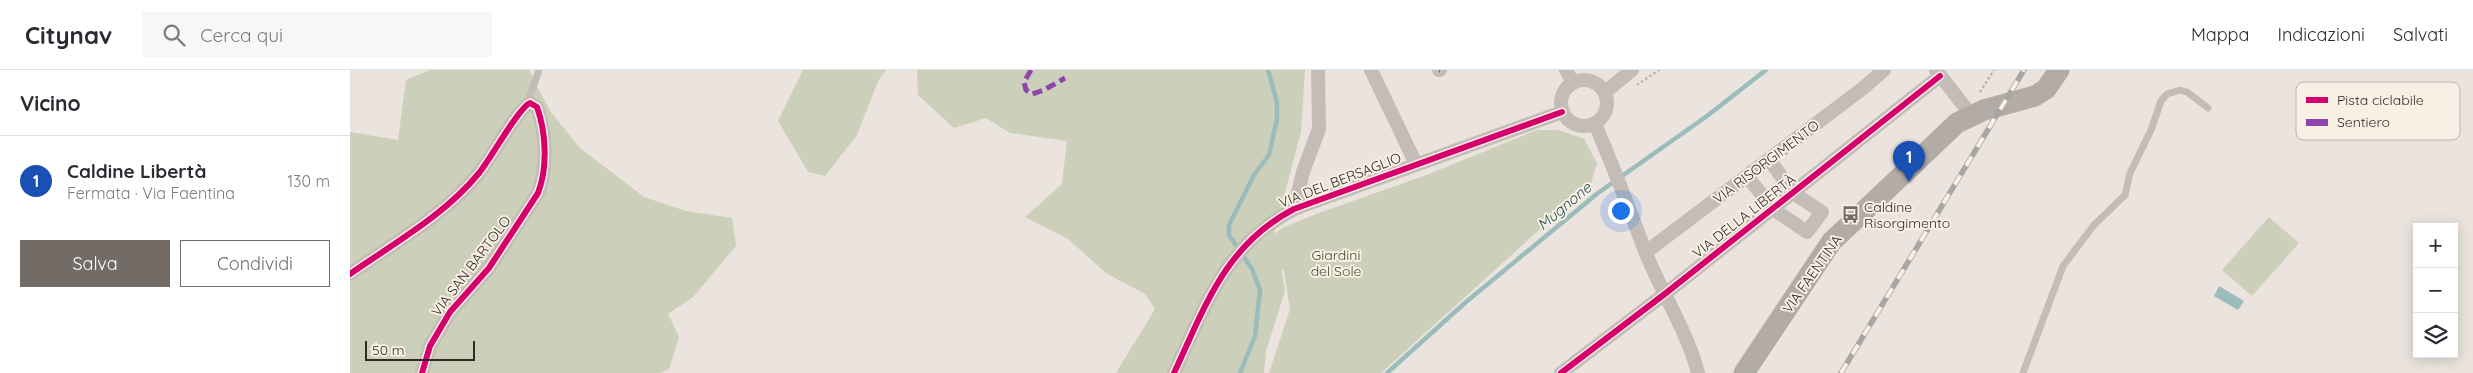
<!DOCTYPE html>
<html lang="it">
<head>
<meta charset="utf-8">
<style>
  :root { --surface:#fff; --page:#f7f7f7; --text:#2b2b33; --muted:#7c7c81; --line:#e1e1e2; --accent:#736b66 }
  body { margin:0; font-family:Quicksand,sans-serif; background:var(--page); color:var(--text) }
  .controls { position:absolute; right:15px; bottom:15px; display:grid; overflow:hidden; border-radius:0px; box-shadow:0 2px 12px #0003 }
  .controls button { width:45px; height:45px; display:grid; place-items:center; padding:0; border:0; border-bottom:1px solid var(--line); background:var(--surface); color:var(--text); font:25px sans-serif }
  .scale { position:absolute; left:15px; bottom:12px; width:110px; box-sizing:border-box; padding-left:5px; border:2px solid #332a26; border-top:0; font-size:14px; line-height:18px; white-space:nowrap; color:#332a26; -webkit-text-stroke:4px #f8efe5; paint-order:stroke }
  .you { position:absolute; left:1270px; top:140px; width:18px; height:18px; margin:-12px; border:4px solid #fff; border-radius:50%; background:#1a73e8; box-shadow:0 0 0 8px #1a73e833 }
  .badge { display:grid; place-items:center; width:32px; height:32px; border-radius:50%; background:var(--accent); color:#fff; font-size:16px; font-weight:700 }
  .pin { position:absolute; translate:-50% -41px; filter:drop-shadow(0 1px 2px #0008) }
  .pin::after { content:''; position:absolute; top:26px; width:18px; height:15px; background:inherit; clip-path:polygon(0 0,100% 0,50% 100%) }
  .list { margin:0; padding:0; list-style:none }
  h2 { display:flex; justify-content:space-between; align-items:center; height:65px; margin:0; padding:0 20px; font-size:21px }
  h2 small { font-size:16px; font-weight:400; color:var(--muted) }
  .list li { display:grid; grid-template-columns:32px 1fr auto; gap:15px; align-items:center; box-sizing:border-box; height:90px; padding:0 20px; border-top:1px solid var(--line) }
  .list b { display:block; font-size:19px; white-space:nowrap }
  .list p { margin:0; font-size:16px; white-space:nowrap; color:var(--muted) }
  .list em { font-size:16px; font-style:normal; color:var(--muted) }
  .actions { display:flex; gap:10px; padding:15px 20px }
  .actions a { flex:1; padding:11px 0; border:1px solid var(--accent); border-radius:0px; text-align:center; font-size:18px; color:var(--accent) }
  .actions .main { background:var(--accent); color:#fff }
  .icon { flex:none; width:28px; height:28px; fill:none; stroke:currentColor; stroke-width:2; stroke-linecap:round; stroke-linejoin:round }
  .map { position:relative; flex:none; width:2123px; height:303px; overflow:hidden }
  header { display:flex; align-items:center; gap:30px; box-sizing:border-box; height:70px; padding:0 25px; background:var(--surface); border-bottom:1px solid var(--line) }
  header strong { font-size:24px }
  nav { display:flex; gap:28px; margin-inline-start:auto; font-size:18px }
  .search { width:350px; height:45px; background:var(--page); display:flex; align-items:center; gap:12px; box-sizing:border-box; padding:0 18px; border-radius:0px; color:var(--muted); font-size:19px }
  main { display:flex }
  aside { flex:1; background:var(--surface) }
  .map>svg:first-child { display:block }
  .green { fill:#cccfb9 }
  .water { fill:#9bbcba }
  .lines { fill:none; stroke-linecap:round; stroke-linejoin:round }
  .stream { stroke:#9bbcba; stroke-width:4.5 }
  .path { stroke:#bcb5b0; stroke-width:2.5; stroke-dasharray:2.5 2.5; stroke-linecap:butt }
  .lane { stroke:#c3bcb7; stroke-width:7 }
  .street { stroke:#c3bcb7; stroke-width:14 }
  .primary { stroke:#b2aba6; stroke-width:21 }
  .rail-casing { stroke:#aba5a1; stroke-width:5.5 }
  .rail { stroke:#f8efe5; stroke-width:4; stroke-dasharray:11; stroke-linecap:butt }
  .quiet { stroke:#8e44ad; stroke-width:5; stroke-dasharray:10 5; stroke-linecap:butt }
  .cycleway-casing { stroke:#f8efe5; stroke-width:9 }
  .cycleway { stroke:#d6006c; stroke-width:6 }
  .labels { text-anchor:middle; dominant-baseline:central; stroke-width:4; stroke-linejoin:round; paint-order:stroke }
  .street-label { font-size:14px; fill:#332a26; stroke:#f8efe5 }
  .poi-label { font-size:14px; fill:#332a26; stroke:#f8efe5; text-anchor:start }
  .park-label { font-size:14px; fill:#44502b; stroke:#f8efe5 }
  .water-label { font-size:15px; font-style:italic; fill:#1e5153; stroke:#f8efe5 }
  .key { fill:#f8efe5; stroke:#bdb4ac; stroke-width:1 }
  .key-label { font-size:14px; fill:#332a26 }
</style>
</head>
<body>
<header>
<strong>Citynav</strong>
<div class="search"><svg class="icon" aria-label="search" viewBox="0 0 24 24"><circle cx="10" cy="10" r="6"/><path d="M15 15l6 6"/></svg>Cerca qui</div>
<nav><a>Mappa</a><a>Indicazioni</a><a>Salvati</a></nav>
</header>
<main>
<aside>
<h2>Vicino<small></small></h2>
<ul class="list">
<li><span class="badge" style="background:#1a4fb4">1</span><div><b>Caldine Libertà</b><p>Fermata · Via Faentina</p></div><em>130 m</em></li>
</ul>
<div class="actions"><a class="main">Salva</a><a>Condividi</a></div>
</aside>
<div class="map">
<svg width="2123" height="303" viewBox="0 0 2123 303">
  <rect width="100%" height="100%" fill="#ebe4de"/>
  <!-- green -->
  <path class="green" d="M 80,0 L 179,0 L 200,41 L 230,78 L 294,127 L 336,141 L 382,148 L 386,176 L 343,227 L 318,244 L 329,267 L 319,299 L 310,303 L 0,303 L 0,62 L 48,70 L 56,10 Z
    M 453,0 L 536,0 L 528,11 L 507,65 L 475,106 L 458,102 L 428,51 Z
    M 567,0 L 955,0 L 951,62 L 924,164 L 934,157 L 969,143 L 1079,104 L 1187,60 L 1209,60 L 1234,69 L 1247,93 L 1241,113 L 1031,303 L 919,303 L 940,239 L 934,201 L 931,198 L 935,221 L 916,281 L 914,303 L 766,303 L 805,239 L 795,224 L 756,203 L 718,169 L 675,147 L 712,114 L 717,71 L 660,63 L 636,48 L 604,58 L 568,25 Z
    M 1919,147 L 1949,173 L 1902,226 L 1872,200 Z"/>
  <!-- water -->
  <path class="water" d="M 1869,216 L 1894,231 L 1888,240 L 1864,226 Z"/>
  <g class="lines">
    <!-- stream -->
    <path class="stream" d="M 890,303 L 905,266 L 910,220 L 902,199 L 879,165 L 879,155 L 904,105 L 919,85 L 927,49 L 927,32 L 918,0
      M 1037,303 L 1116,232 L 1248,123 L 1357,46 L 1416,0"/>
    <!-- path -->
    <path class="path" d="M 1287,15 L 1309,0
      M 1630,22 L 1644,0"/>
    <!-- lane -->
    <path class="lane" d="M 180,33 L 180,25 L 189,0
      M 1673,303 L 1713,196 L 1744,155 L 1775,125 L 1780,103 L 1801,60 L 1811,31 L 1817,24 L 1830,20 L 1837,22 L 1858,38"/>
    <!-- street -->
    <path class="street" d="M 1021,0 L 1066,94
      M 1089,0 L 1090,0
      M 1216,0 L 1223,13
      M 1586,0 L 1621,45
      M1211 33a23 23 0 1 1 46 0a23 23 0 1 1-46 0Z
      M 1255,22 L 1282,0
      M 1245,54 C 1263,96 1279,138 1295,181 C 1311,222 1337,260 1348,303
      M 1397,106 L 1423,139 L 1457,162 L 1472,142 L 1443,123 L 1419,89
      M 944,139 L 953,102 L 969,59 L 968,0
      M 1296,182 L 1512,19 L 1534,0
      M 0,204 C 44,173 95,145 129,103 C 140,90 169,37 180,33 L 187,37 C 196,62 198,98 188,123 L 139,198 L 100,242 L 80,276 L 72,303
      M 824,303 C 855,237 875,175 944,139 L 1212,42
      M 1211,303 L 1316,223 L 1590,6"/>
    <!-- primary -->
    <path class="primary" d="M 1394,303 L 1482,171 L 1494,160 L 1607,53 L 1634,40 L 1685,26 L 1696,19 L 1709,0"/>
    <defs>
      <path id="rail" d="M 1491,303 L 1674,0"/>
    </defs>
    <!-- rail casing -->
    <use href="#rail" class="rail-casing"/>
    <!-- rail -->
    <use href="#rail" class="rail"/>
    <!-- quiet -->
    <path class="quiet" d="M 681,0 L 674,12 L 676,20 L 682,24 L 694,20 L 715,8
      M 1089,0 L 1090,0"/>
    <defs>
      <path id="cycleway" d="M 0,204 C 44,173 95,145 129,103 C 140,90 169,37 180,33 L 187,37 C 196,62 198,98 188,123 L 139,198 L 100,242 L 80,276 L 72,303
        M 824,303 C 855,237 875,175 944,139 L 1212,42
        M 1211,303 L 1316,223 L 1590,6"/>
    </defs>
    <!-- cycleway casing -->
    <use href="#cycleway" class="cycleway-casing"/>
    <!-- cycleway -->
    <use href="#cycleway" class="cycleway"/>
  </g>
  <!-- icons -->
  <defs>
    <symbol id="bus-bare" viewBox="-9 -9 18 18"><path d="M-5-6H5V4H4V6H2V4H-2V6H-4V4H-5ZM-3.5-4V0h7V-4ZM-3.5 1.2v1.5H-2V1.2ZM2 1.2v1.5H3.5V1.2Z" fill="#736b66" stroke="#f8efe5" stroke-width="2.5" paint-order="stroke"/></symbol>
  </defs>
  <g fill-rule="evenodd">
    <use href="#bus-bare" x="1488" y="132" width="25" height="25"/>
  </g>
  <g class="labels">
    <!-- street labels -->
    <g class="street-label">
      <text transform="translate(1416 92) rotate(-37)">VIA RISORGIMENTO</text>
      <text transform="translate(990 110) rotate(-21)">VIA DEL BERSAGLIO</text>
      <text transform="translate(1394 146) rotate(-38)">VIA DELLA LIBERTÀ</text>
      <text transform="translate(121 196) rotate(-53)">VIA SAN BARTOLO</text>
      <text transform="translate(1462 204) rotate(-55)">VIA FAENTINA</text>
    </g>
    <!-- poi labels -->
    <g class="poi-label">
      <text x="1514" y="137">Caldine<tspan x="1514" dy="16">Risorgimento</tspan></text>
    </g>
    <!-- park labels -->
    <g class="park-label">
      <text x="986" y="185">Giardini<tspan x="986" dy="16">del Sole</tspan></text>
    </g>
    <!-- water labels -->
    <g class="water-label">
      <text transform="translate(1214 136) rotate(-40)">Mugnone</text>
    </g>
  </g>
  <!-- legend -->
  <rect x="1946" y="12" width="164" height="58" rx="8" class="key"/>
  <rect x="1956" y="27" width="22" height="6" fill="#d6006c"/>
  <rect x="1956" y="49" width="22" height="7" fill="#8e44ad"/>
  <g class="key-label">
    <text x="1987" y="35">Pista ciclabile</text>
    <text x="1987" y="57">Sentiero</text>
  </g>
</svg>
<div class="controls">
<button>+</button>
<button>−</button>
<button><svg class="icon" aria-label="layers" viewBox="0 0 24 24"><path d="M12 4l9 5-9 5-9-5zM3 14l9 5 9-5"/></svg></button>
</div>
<div class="scale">50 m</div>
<div class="you"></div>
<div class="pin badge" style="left:1559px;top:112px;background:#1a4fb4">1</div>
</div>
</main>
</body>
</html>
